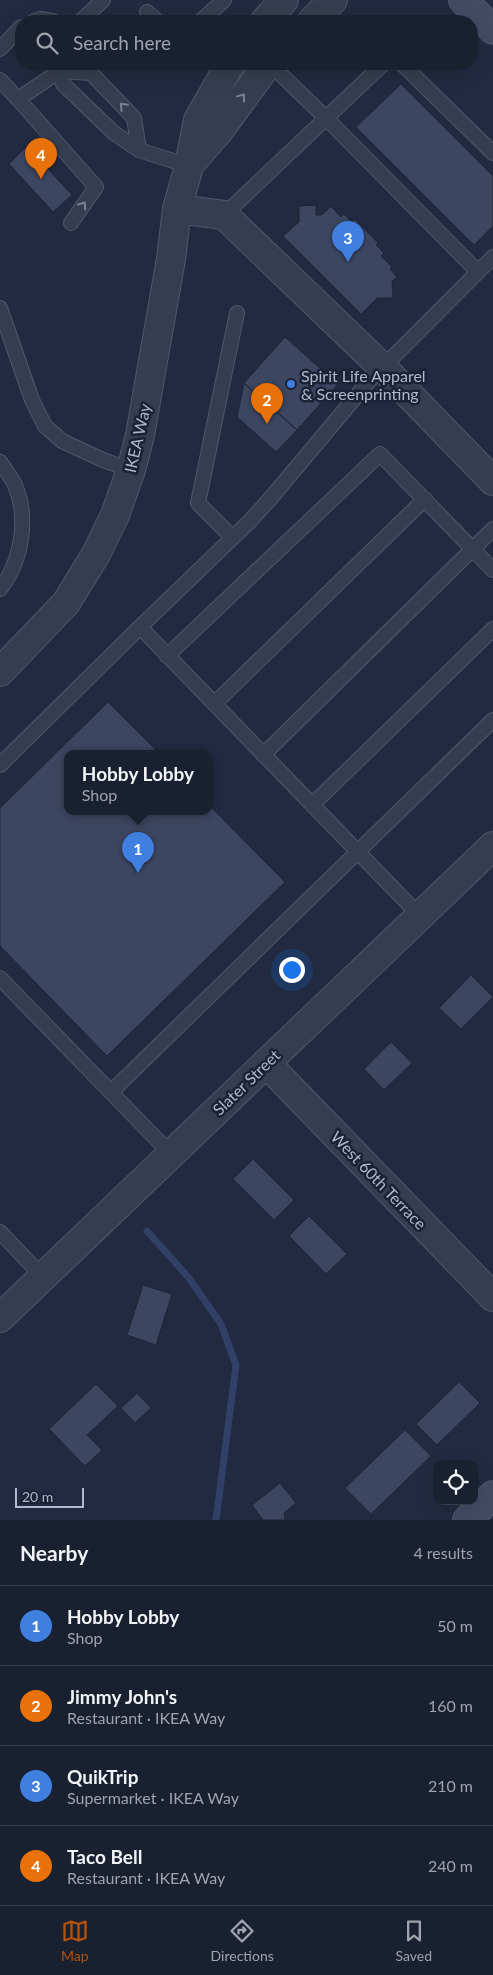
<!DOCTYPE html>
<html lang="en">
<head>
<meta charset="utf-8">
<style>
  :root { --surface:#192030; --page:#262d3c; --text:#f1f3f6; --muted:#9fa3ab; --line:#373e4c; --accent:#b45309 }
  body { margin:0; font-family:Lato,sans-serif; background:var(--page); color:var(--text) }
  .controls { position:absolute; right:15px; bottom:15px; display:grid; overflow:hidden; border-radius:10px; box-shadow:0 5px 20px #0002 }
  .controls button { width:45px; height:45px; display:grid; place-items:center; padding:0; border:0; border-bottom:1px solid var(--line); background:var(--surface); color:var(--text); font:25px sans-serif }
  .scale { position:absolute; left:15px; bottom:12px; width:69px; box-sizing:border-box; padding-left:5px; border:2px solid #b2b8cb; border-top:0; font-size:14px; line-height:18px; white-space:nowrap; color:#b2b8cb; -webkit-text-stroke:4px #1b2235; paint-order:stroke }
  .you { position:absolute; left:291px; top:969px; width:18px; height:18px; margin:-12px; border:4px solid #fff; border-radius:50%; background:#1a73e8; box-shadow:0 0 0 8px #1a73e833 }
  .badge { display:grid; place-items:center; width:32px; height:32px; border-radius:50%; background:var(--accent); color:#fff; font-size:16px; font-weight:700 }
  .pin { position:absolute; translate:-50% -41px; filter:drop-shadow(0 1px 2px #0008) }
  .pin::after { content:''; position:absolute; top:26px; width:18px; height:15px; background:inherit; clip-path:polygon(0 0,100% 0,50% 100%) }
  .popup { position:absolute; left:64px; top:750px; width:148px; height:65px; box-sizing:border-box; display:grid; place-content:center; border-radius:10px; background:var(--surface); filter:drop-shadow(0 1px 4px #0005); font-size:16px; white-space:nowrap; color:var(--muted) }
  .popup b { font-size:19px; color:var(--text) }
  .popup::after { content:''; position:absolute; left:50%; top:100%; margin-left:-10px; border:10px solid transparent; border-top-color:var(--surface) }
  .list { margin:0; padding:0; list-style:none }
  h2 { display:flex; justify-content:space-between; align-items:center; height:65px; margin:0; padding:0 20px; font-size:21px }
  h2 small { font-size:16px; font-weight:400; color:var(--muted) }
  .list li { display:grid; grid-template-columns:32px 1fr auto; gap:15px; align-items:center; box-sizing:border-box; height:80px; padding:0 20px; border-top:1px solid var(--line) }
  .list b { display:block; font-size:19px; white-space:nowrap }
  .list p { margin:0; font-size:16px; white-space:nowrap; color:var(--muted) }
  .list em { font-size:16px; font-style:normal; color:var(--muted) }
  .icon { flex:none; width:28px; height:28px; fill:none; stroke:currentColor; stroke-width:2; stroke-linecap:round; stroke-linejoin:round }
  .map { position:relative; flex:none; width:493px; height:1520px; overflow:hidden }
  .search { position:absolute; background:var(--surface); box-shadow:0 5px 20px #0002; left:15px; right:15px; top:15px; height:55px; display:flex; align-items:center; gap:12px; box-sizing:border-box; padding:0 18px; border-radius:20px; color:var(--muted); font-size:19px }
  .sheet { height:385px; background:var(--surface) }
  nav { display:flex; justify-content:space-around; align-items:center; box-sizing:border-box; height:70px; border-top:1px solid var(--line); background:var(--surface); font-size:14px; color:var(--muted) }
  nav a { display:grid; justify-items:center; gap:2px }
  nav .on { color:var(--accent) }
  .map>svg:first-child { display:block }
  .lines { fill:none; stroke-linecap:round; stroke-linejoin:round }
  .stream { stroke:#314067; stroke-width:7 }
  .building { fill:#3d4661; stroke:#1d2437 }
  .service-casing { stroke:#51586b; stroke-width:16 }
  .minor-casing { stroke:#51586b; stroke-width:30 }
  .tertiary-casing { stroke:#51586b; stroke-width:30 }
  .secondary-casing { stroke:#51586b; stroke-width:30 }
  .service { stroke:#363d50; stroke-width:14 }
  .minor { stroke:#363d50; stroke-width:28 }
  .tertiary { stroke:#363d50; stroke-width:28 }
  .secondary { stroke:#434b64; stroke-width:28 }
  .oneway { stroke:#7a8194 }
  .shop-dot { fill:#3f7fe0; stroke:#1b2235; stroke-width:2 }
  .labels { text-anchor:middle; dominant-baseline:central; stroke-width:5; stroke-linejoin:round; paint-order:stroke }
  .poi-label { font-size:16px; fill:#b2b8cb; stroke:#1b2235; text-anchor:start }
  .street-label { font-size:16px; fill:#b2b8cb; stroke:#1b2235 }
</style>
</head>
<body>
<div class="map">
<svg width="493" height="1520" viewBox="0 0 493 1520">
  <rect width="100%" height="100%" fill="#212a40"/>
  <g class="lines">
    <!-- stream -->
    <path class="stream" d="M 147,1231 L 189,1278 L 221,1324 L 236,1365 L 216,1520"/>
  </g>
  <!-- building -->
  <path class="building" d="M 401,84 L 493,176 L 493,226 L 474,245 L 356,127 Z
    M 27,146 L 72,195 L 53,212 L 9,164 Z
    M 316,205 L 316,215 L 322,215 L 331,206 L 341,217 L 344,214 L 352,222 L 355,219 L 378,243 L 376,245 L 384,253 L 381,256 L 392,267 L 390,269 L 397,277 L 392,281 L 393,298 L 377,298 L 361,314 L 283,236 L 299,222 L 299,206 Z
    M 285,337 L 338,384 L 297,430 L 244,383 Z
    M 244,383 L 297,430 L 276,452 L 237,417 Z
    M 108,702 L 160,754 L 68,754 L 68,812 L 208,812 L 208,804 L 285,882 L 107,1056 L 0,946 L 0,808 Z
    M 471,975 L 493,997 L 461,1029 L 439,1008 Z
    M 391,1042 L 412,1063 L 384,1090 L 364,1069 Z
    M 253,1159 L 294,1200 L 274,1220 L 233,1179 Z
    M 309,1216 L 347,1254 L 326,1274 L 289,1236 Z
    M 143,1285 L 172,1294 L 156,1345 L 127,1335 Z
    M 459,1382 L 480,1403 L 437,1445 L 416,1424 Z
    M 96,1384 L 118,1406 L 87,1435 L 102,1450 L 85,1466 L 49,1429 Z
    M 137,1393 L 151,1408 L 135,1423 L 121,1408 Z
    M 405,1430 L 431,1456 L 371,1514 L 345,1488 Z
    M 280,1483 L 296,1503 L 284,1513 L 285,1520 L 263,1520 L 252,1505 Z"/>
  <g class="lines">
    <defs>
      <path id="service" d="M 147,12 L 157,21
        M 34,21 L 40,19 L 53,21
        M 81,21 L 103,0
        M 201,21 L 224,0
        M 0,49 L 21,27
        M 58,64 L 63,84 L 114,133 L 139,150 L 189,166
        M 270,64 L 326,118 L 478,272
        M 402,64 L 493,153
        M 0,80 L 18,99 L 60,71 L 91,73 L 134,118 L 139,150
        M 18,99 L 96,187 L 71,223
        M 224,215 L 383,64
        M 0,308 L 32,400 L 45,426 L 62,441 L 103,460 L 131,470
        M 0,462 C 5,469 11,477 15,485 C 29,518 22,561 0,589
        M 232,537 L 198,503 L 237,313
        M 167,656 L 380,454 L 493,570
        M 214,704 L 425,499
        M 263,755 L 493,529
        M 0,765 L 140,627
        M 312,805 L 493,629
        M 420,916 L 140,627 L 249,522 L 270,499 L 369,381 L 493,257
        M 0,978 L 171,1154
        M 111,1092 L 493,720
        M 0,1232 L 43,1277"/>
      <path id="minor" d="M 177,209 L 224,215 L 383,368 L 493,481
        M 266,1063 L 493,1297
        M 0,1318 L 493,846"/>
      <path id="tertiary" d="M 265,21 L 284,0
        M 312,21 L 333,0
        M 191,163 L 218,132 L 268,64
        M 0,672 L 66,603 L 96,554 L 115,515 L 131,470 L 140,435 L 171,259 L 177,209 L 189,166 L 198,120 L 230,64"/>
      <path id="secondary" d="M 463,0 L 493,30
        M 467,1520 L 493,1495"/>
    </defs>
    <!-- service casing -->
    <use href="#service" class="service-casing"/>
    <!-- minor casing -->
    <use href="#minor" class="minor-casing"/>
    <!-- tertiary casing -->
    <use href="#tertiary" class="tertiary-casing"/>
    <!-- secondary casing -->
    <use href="#secondary" class="secondary-casing"/>
    <!-- service -->
    <use href="#service" class="service"/>
    <!-- minor -->
    <use href="#minor" class="minor"/>
    <!-- tertiary -->
    <use href="#tertiary" class="tertiary"/>
    <!-- secondary -->
    <use href="#secondary" class="secondary"/>
  </g>
  <!-- one-way arrows -->
  <defs><path id="oneway-chevron" d="M-2-3.5L2.5 0L-2 3.5" fill="none" stroke-width="1.6" stroke-linecap="round" stroke-linejoin="round" transform="scale(1.25)"/></defs>
  <g class="oneway">
    <use href="#oneway-chevron" transform="translate(242 97) rotate(-53)"/>
    <use href="#oneway-chevron" transform="translate(123 106) rotate(-134)"/>
    <use href="#oneway-chevron" transform="translate(83 205) rotate(-55)"/>
  </g>
  <!-- markers -->
  <circle class="shop-dot" cx="291" cy="384" r="5"/>
  <g class="labels">
    <!-- poi labels -->
    <g class="poi-label">
      <text x="301" y="375">Spirit Life Apparel<tspan x="301" dy="18">&amp; Screenprinting</tspan></text>
    </g>
    <!-- street labels -->
    <g class="street-label">
      <text transform="translate(137 438) rotate(-77)">IKEA Way</text>
      <text transform="translate(246 1082) rotate(-44)">Slater Street</text>
      <text transform="translate(379 1180) rotate(46)">West 60th Terrace</text>
    </g>
  </g>
</svg>
<div class="controls">
<button><svg class="icon" aria-label="locate" viewBox="0 0 24 24"><circle cx="12" cy="12" r="6"/><path d="M12 2v4M12 18v4M2 12h4M18 12h4"/></svg></button>
</div>
<div class="scale">20 m</div>
<div class="you"></div>
<div class="pin badge" style="left:138px;top:873px;background:#3f7fe0">1</div>
<div class="popup"><b>Hobby Lobby</b>Shop</div>
<div class="pin badge" style="left:267px;top:424px;background:#e8710a">2</div>
<div class="pin badge" style="left:348px;top:262px;background:#3f7fe0">3</div>
<div class="pin badge" style="left:41px;top:179px;background:#e8710a">4</div>
<div class="search"><svg class="icon" aria-label="search" viewBox="0 0 24 24"><circle cx="10" cy="10" r="6"/><path d="M15 15l6 6"/></svg>Search here</div>
</div>
<section class="sheet">
<h2>Nearby<small>4 results</small></h2>
<ul class="list">
<li><span class="badge" style="background:#3f7fe0">1</span><div><b>Hobby Lobby</b><p>Shop</p></div><em>50 m</em></li>
<li><span class="badge" style="background:#e8710a">2</span><div><b>Jimmy John's</b><p>Restaurant · IKEA Way</p></div><em>160 m</em></li>
<li><span class="badge" style="background:#3f7fe0">3</span><div><b>QuikTrip</b><p>Supermarket · IKEA Way</p></div><em>210 m</em></li>
<li><span class="badge" style="background:#e8710a">4</span><div><b>Taco Bell</b><p>Restaurant · IKEA Way</p></div><em>240 m</em></li>
</ul>
</section>
<nav>
<a class="on"><svg class="icon" aria-label="map" viewBox="0 0 24 24"><path d="M3 6l6-2 6 2 6-2v14l-6 2-6-2-6 2zM9 4v14M15 6v14"/></svg>Map</a>
<a><svg class="icon" aria-label="directions" viewBox="0 0 24 24"><path d="M12 3l9 9-9 9-9-9zM9 14v-3h6M13 9l2 2-2 2"/></svg>Directions</a>
<a><svg class="icon" aria-label="saved" viewBox="0 0 24 24"><path d="M7 4h10v16l-5-4-5 4z"/></svg>Saved</a>
</nav>
</body>
</html>
